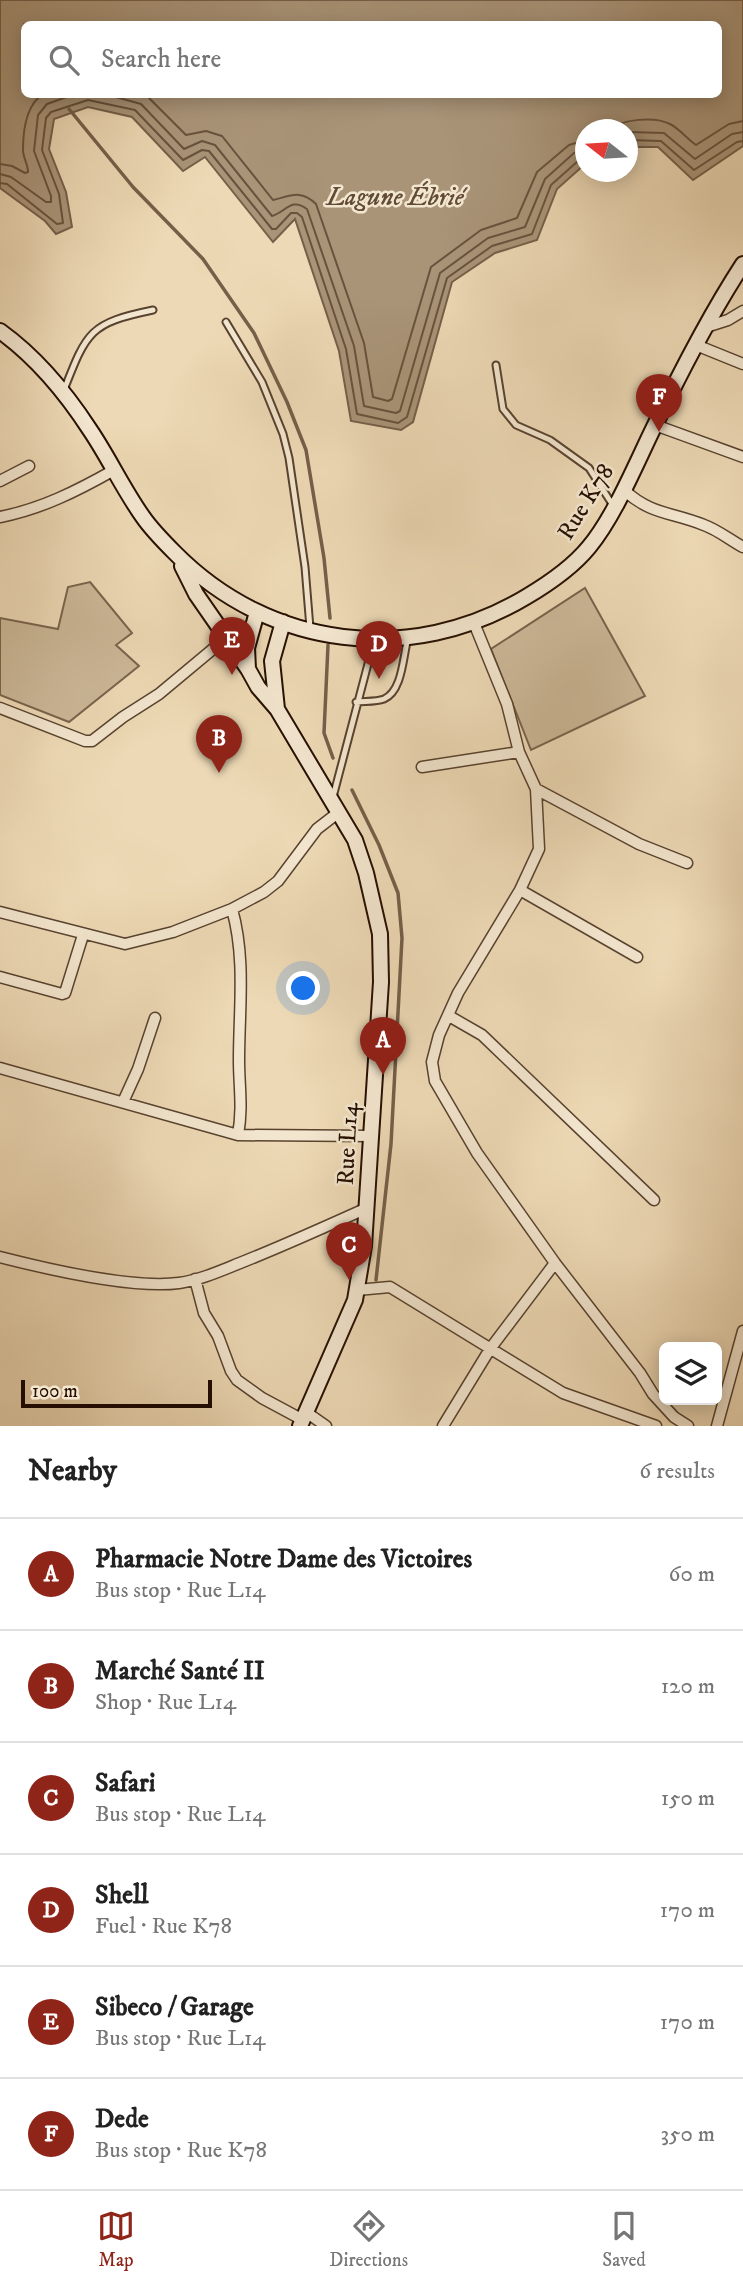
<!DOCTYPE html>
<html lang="en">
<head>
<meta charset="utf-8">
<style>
  :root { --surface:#fff; --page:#f2f2f2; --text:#222; --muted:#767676; --line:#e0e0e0; --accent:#8f2418 }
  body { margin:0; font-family:"IM FELL DW Pica",serif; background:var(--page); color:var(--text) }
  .controls { position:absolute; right:21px; bottom:21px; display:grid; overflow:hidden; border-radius:10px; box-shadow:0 4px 18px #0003 }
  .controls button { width:63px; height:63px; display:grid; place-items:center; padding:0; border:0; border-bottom:2px solid var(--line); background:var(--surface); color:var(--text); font:35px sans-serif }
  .compass { position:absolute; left:575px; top:119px; width:63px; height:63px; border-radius:50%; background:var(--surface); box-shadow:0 4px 18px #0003; rotate:287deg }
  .scale { position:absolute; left:21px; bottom:18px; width:191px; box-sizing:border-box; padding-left:7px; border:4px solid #260f02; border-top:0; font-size:19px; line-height:24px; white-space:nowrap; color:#260f02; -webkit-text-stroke:5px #f3e6cf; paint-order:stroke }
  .you { position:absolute; left:304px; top:989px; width:24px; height:24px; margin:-18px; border:5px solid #fff; border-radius:50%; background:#1a73e8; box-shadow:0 0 0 10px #1a73e833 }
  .badge { display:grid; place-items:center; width:46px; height:46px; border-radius:50%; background:var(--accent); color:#fff; font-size:23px; font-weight:700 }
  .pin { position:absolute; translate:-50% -58px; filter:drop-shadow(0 2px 4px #0008) }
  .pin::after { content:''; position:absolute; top:37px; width:24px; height:21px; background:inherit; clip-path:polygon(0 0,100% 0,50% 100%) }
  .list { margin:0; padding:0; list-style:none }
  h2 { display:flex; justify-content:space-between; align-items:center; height:91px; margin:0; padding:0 28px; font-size:30px }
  h2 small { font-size:23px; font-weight:400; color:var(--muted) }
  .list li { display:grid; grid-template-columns:46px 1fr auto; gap:21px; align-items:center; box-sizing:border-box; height:112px; padding:0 28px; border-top:2px solid var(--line) }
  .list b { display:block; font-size:26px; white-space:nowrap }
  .list p { margin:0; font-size:23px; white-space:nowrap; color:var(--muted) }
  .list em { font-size:23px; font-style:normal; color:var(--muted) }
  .icon { flex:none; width:38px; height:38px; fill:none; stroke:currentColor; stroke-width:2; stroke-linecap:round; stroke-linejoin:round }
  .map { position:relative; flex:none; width:743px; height:1426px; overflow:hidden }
  .search { position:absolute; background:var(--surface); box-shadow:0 4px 18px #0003; left:21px; right:21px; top:21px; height:77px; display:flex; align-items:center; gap:18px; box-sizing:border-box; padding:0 24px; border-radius:10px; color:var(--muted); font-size:26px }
  .sheet { height:763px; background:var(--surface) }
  nav { display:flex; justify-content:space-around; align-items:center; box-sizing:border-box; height:98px; border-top:2px solid var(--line); background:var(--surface); font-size:19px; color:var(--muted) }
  nav a { display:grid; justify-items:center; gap:4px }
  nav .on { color:var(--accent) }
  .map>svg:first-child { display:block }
  .green { fill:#cbb797; stroke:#78634c; stroke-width:2 }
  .water { fill:#a99478; stroke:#755f49; stroke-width:2; fill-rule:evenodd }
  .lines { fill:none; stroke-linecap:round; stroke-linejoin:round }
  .shore { stroke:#68523d; stroke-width:2 }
  .stream { stroke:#755f49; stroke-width:3.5 }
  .lane-casing { stroke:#58422f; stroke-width:9 }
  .street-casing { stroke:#58422f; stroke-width:13 }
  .secondary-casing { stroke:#260f02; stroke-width:18 }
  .lane { stroke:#f3e6cf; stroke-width:5 }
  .street { stroke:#f3e6cf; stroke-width:10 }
  .secondary { stroke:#f3e6cf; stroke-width:14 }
  .labels { text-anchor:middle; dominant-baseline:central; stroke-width:5; stroke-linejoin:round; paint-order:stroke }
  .street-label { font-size:24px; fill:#260f02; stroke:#f3e6cf }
  .water-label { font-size:26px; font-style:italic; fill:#614b37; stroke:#f3e6cf }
</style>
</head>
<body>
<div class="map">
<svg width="743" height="1426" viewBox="0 0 743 1426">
  <rect width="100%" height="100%" fill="#edd9b5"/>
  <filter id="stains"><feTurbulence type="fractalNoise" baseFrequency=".00286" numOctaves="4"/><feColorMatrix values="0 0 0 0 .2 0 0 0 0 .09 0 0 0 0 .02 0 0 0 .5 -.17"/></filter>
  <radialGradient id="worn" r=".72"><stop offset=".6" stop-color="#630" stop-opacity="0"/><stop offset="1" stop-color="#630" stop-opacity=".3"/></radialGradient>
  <!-- green -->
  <path class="green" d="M 90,582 L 132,633 L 116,645 L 139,666 L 69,722 L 0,695 L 0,618 L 58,629 L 68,587 Z
    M 585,588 L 645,696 L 531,750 L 491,649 Z"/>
  <!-- water -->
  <path class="water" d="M 0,0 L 743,0 L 743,146 L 693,180 L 658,147 L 628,147 L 628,130 L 586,130 L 585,164 L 557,189 L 537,240 L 495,253 L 452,282 L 413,422 L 401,430 L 351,421 L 339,351 L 295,219 L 273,242 L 205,157 L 183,171 L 132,117 L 88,107 L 54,119 L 49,149 L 66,192 L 72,227 L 56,234 L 45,221 L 0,188 ZM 24,24 L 718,24 L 718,94 L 24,94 Z"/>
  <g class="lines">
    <!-- shore -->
    <path class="shore" d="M 105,94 L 141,104 L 184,149 L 202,141 L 215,145 L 272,216 C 286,212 291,197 307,209 L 354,346 L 364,406 L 396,413 L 400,411 L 440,273 L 488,238 L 525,227 L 545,179 L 574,153 L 586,151
      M 145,94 L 186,135 L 206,131 L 222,136 L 273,200 C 290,196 301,189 316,204 L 364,343 L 373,397 L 388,401 L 392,399 L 431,267 L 481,230 L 517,218 L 537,172 L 569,145 L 586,140
      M 609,130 C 621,119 655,116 670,124 C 680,129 687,139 696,145 L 729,124 L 743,121
      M 628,132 L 664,133 L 695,159 L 732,134 L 743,132
      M 628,140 L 661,141 L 694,170 L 737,142 L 743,141
      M 0,164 L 12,166 L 25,173 L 28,172 C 28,164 23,158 23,150 C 23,131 26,105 43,94
      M 0,174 L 11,177 L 46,202 L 51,202 L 51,196 L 34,151 L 38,115 L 47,104 L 75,94
      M 0,183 L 7,184 L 57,224 L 63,223 L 59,194 L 42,150 L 46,118 L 51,112 L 88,100 L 135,110 L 183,160 L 202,150 L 209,151 L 272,229 L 276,229 L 291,213 L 297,213 L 302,217 L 346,349 L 357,414 L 398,423 L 407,417 L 447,278 L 492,246 L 532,234 L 551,185 L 578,161 L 586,160"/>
    <!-- stream -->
    <path class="stream" d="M 69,109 L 133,187 L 203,259 L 254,333 L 287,402 L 306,450 L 324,558 L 330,618
      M 328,645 L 324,733 L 333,758
      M 352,790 L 379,845 L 398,893 L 402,938 L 391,1144 L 376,1280"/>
    <defs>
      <path id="lane" d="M 226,322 L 262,382 L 283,434 L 289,458 L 305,567 L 310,628
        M 496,365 L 503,409 L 516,425 L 550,440 L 589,468 L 614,507
        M 64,390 C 87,331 90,323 153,310
        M 356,702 C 365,701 376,702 384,699 C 403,691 403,655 408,638
        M 333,797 L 374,641"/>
      <path id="street" d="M 706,327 L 728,320 L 743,311
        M 696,345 L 743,364
        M 655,425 L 743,457
        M 0,481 L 29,466
        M 624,490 C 651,515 672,512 704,525 C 718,530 730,540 743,547
        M 0,517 C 41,509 77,491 114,470
        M 474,623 L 507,704 L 519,752 L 536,789 L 539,849 L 520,890 L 637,957
        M 0,708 L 85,741 L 92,741 L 123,717 L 159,694 L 225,639
        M 422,767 L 519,752
        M 536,789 L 639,844 L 687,863
        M 520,890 L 458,993 L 439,1035 L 432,1062 L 435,1081 L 477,1153 L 555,1263 L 640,1373 L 653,1394 L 674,1417 L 688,1426
        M 232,909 C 246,959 239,1009 239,1060 C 239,1087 243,1107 238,1135
        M 0,912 L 125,944 L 173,932 L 232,909 L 264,892 L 278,881 L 317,829 L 339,812
        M 0,977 L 62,994 L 65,993 L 83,935
        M 449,1016 L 482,1035 L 654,1200
        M 0,1068 L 238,1135 L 371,1136
        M 123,1102 L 138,1069 L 155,1018
        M 0,1257 C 47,1269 133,1289 179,1283 C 200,1280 220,1271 240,1263 C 283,1246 325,1227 367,1208
        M 195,1279 L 204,1313 L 218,1336 L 231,1371 L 237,1380 L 262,1398 L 303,1420
        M 357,1290 L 390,1287 L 563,1393 L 656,1426
        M 306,1412 L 326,1426
        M 443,1426 L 490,1349 L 555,1263
        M 717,1426 L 743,1331"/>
      <path id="secondary" d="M 0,331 C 36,357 66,393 90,430 C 109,458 123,489 143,517 C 152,530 164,542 175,553 C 270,649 411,666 526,597 C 548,584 572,568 589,547 C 614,517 635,466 653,429 C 680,373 709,316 743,264
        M 182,566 L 196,594 L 248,669
        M 257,612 L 247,648 L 248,669 L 258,687 L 277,709 L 355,840 L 366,873 L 380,934 L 381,982 L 364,1246 L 355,1300 L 300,1426
        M 277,709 L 272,661 L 283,622"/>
    </defs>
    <!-- lane casing -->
    <use href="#lane" class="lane-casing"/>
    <!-- street casing -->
    <use href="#street" class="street-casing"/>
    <!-- secondary casing -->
    <use href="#secondary" class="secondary-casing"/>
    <!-- lane -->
    <use href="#lane" class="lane"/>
    <!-- street -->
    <use href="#street" class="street"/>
    <!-- secondary -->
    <use href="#secondary" class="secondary"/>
  </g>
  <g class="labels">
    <!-- street labels -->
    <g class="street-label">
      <text transform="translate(586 502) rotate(-58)">Rue K78</text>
      <text transform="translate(348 1144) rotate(-87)">Rue L14</text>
    </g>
    <!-- water labels -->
    <g class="water-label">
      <text x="395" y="197">Lagune Ébrié</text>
    </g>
  </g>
  <rect width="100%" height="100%" filter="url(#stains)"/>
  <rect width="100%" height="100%" fill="url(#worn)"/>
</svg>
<div class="controls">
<button><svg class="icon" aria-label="layers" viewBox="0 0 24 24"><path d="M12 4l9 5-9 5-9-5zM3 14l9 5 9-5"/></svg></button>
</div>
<svg class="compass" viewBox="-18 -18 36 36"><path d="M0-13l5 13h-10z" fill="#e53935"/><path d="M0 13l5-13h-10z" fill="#767676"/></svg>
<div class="scale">100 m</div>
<div class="you"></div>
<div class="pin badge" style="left:383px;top:1075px">A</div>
<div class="pin badge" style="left:219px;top:773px">B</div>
<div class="pin badge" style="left:349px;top:1280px">C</div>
<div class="pin badge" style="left:379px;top:679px">D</div>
<div class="pin badge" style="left:232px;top:675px">E</div>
<div class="pin badge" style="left:659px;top:432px">F</div>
<div class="search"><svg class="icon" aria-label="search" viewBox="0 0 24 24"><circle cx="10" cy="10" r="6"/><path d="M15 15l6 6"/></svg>Search here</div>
</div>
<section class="sheet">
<h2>Nearby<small>6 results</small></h2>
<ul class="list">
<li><span class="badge">A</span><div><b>Pharmacie Notre Dame des Victoires</b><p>Bus stop · Rue L14</p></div><em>60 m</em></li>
<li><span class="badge">B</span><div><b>Marché Santé II</b><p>Shop · Rue L14</p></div><em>120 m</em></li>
<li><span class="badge">C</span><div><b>Safari</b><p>Bus stop · Rue L14</p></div><em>150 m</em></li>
<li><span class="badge">D</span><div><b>Shell</b><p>Fuel · Rue K78</p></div><em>170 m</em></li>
<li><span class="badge">E</span><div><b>Sibeco / Garage</b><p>Bus stop · Rue L14</p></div><em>170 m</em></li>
<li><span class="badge">F</span><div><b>Dede</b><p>Bus stop · Rue K78</p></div><em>350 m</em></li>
</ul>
</section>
<nav>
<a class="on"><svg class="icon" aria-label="map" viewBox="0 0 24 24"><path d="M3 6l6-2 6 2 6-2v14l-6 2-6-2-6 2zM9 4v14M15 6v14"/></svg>Map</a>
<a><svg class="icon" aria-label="directions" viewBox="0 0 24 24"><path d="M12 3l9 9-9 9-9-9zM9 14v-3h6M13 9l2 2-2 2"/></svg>Directions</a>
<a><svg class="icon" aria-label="saved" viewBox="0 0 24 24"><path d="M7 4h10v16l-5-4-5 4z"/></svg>Saved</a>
</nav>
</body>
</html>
